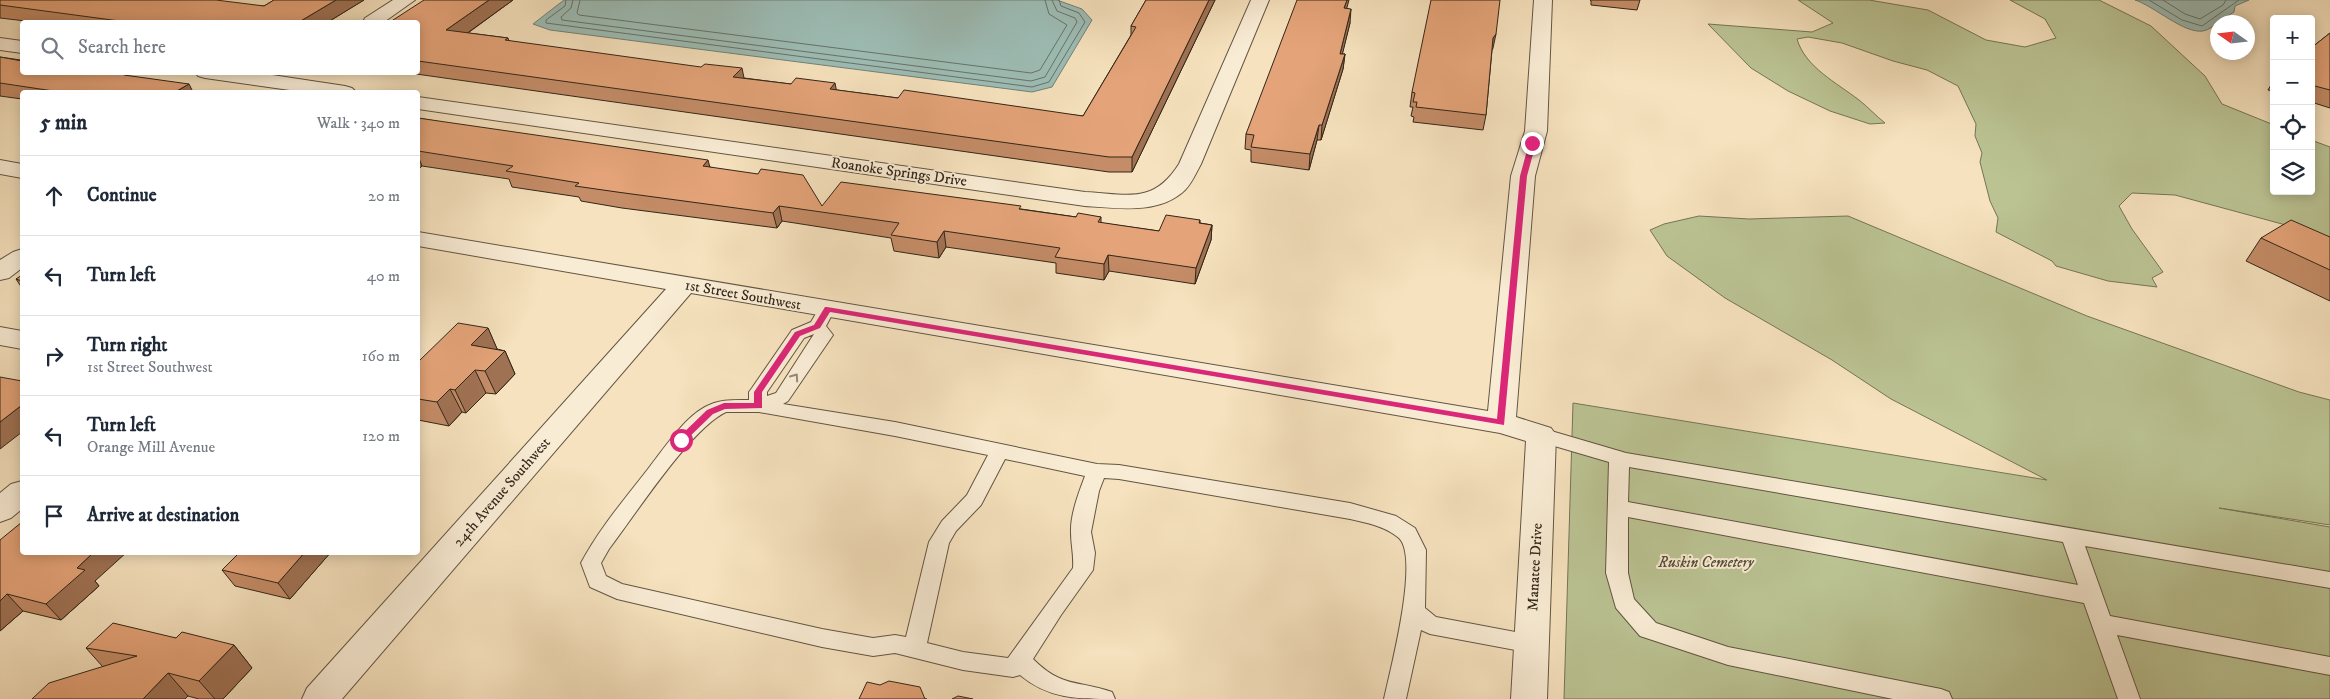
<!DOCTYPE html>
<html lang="en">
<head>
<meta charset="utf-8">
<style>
  :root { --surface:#fff; --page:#f6f6f7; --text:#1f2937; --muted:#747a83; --line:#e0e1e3 }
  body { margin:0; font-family:"IM FELL DW Pica",serif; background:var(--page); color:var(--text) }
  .controls { position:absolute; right:15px; top:15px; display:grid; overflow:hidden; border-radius:5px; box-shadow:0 2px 12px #0003 }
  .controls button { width:45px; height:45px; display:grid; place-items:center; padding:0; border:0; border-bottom:1px solid var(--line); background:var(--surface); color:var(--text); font:25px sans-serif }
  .compass { position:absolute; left:2210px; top:15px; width:45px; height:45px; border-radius:50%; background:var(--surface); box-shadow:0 2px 12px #0003; rotate:284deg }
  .stop { position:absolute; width:15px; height:15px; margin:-11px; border:4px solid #db2777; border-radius:50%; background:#fff }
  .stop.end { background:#db2777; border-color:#fff; box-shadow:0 1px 5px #0008 }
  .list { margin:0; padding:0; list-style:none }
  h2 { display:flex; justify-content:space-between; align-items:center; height:65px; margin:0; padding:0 20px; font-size:21px }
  h2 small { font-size:16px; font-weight:400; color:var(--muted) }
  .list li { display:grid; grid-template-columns:32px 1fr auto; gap:15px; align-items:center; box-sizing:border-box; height:80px; padding:0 20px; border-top:1px solid var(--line) }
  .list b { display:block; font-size:19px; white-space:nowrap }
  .list p { margin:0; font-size:16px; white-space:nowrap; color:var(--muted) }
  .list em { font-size:16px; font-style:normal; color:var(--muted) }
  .icon { flex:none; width:28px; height:28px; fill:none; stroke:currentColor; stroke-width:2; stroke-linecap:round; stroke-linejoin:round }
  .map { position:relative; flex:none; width:2330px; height:699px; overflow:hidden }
  .search { position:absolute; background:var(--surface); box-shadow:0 2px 12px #0003; left:20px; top:20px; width:400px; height:55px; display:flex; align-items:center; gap:12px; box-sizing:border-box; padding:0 18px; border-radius:5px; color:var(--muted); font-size:19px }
  .panel { position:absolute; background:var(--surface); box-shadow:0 2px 12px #0003; left:20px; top:90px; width:400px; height:465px; border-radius:5px }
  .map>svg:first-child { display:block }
  .green { fill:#bbc393; stroke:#767456 }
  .water { fill:#9dbdb6; stroke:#728177 }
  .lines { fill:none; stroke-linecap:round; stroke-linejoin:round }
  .shore { stroke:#687268; stroke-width:1 }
  .lane-casing { stroke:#635542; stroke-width:2 }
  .street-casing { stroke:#635542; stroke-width:2 }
  .lane { fill:#f9ecd5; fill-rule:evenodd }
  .street { fill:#f9ecd5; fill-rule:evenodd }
  .wall { fill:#c48c67; stroke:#322619 }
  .shaded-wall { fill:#a07254; stroke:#322619 }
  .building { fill:#e4a378; stroke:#322619 }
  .oneway { stroke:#968977 }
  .route { fill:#db2777 }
  .labels { text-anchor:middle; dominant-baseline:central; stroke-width:4; stroke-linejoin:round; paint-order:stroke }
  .street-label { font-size:15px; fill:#322619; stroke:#f9ecd5 }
  .park-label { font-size:15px; font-style:italic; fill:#544d38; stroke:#f9ecd5 }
</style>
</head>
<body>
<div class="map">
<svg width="2330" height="699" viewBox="0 0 2330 699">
  <rect width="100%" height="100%" fill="#f6e2be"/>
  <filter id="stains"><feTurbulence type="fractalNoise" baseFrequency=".004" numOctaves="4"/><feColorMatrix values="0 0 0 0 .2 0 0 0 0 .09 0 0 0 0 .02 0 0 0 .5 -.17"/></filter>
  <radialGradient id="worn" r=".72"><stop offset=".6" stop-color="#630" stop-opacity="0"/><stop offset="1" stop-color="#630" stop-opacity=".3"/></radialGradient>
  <!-- green -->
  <path class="green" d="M 1798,0 L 1869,0 L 1928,10 L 1986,40 L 2025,47 L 2056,38 L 2045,19 L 2010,0 L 2099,0 L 2151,26 L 2205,76 L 2222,104 L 2274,125 L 2274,191 L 2311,191 L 2311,140 L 2330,147 L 2330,237 L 2175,195 L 2132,193 L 2119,206 L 2132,229 L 2163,272 L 2152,278 L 2157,287 L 2108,281 L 2056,266 L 2052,261 L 1996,232 L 1998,218 L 1990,201 L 1980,162 L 1982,153 L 1975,136 L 1976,124 L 1958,86 L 1927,70 L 1893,61 L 1842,43 L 1808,37 L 1797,39 C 1805,67 1837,83 1859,100 C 1868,107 1876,116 1885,123 L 1870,124 L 1830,111 L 1788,91 L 1751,68 L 1708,24 L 1812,32 L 1833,23 Z
    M 1699,216 L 1749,219 L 1848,216 L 2087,316 L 2299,392 L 2330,400 L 2330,525 L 2219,508 L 2330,527 L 2330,699 L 1564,699 L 1573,403 L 2047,480 L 1891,399 L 1832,360 L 1725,298 L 1667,256 L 1650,230 L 1664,224 Z"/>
  <!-- water -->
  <path class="water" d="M 564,0 L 1057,0 L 1082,9 L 1092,20 L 1052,87 L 1032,92 L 550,30 L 533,24 Z
    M 2135,0 L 2249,0 L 2235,6 L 2234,12 C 2225,17 2213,29 2203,31 C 2184,34 2154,6 2135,0 Z"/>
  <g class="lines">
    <!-- shore -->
    <path class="shore" d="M 566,0 L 565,6 L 546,20 L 546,23 L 1032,87 L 1049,82 L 1085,22 L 1079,13 L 1061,6 L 1059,0
      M 573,0 L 571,8 L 561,17 L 562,20 L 1031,81 L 1045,77 L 1077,22 L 1075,18 L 1057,11 L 1052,0
      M 580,0 L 577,13 L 579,15 L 1031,73 L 1040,70 L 1067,25 L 1049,14 L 1045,0
      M 2149,0 L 2182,20 L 2202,26 L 2239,0
      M 2163,0 L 2185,14 L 2200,19 L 2223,5 L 2226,0"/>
    <defs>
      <path id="lane" d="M 827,304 L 833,305 L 835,309 L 826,326 L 833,335 L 788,401 L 783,404 L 895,422 L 1097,464 L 1119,465 L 1350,503 L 1396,516 L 1415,528 L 1426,550 L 1425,608 L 1436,617 L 1531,635 L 1539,638 L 1542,644 L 1539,650 L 1531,653 L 1430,634 L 1421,630 L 1406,699 L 1384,699 C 1390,671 1420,558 1399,538 C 1385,526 1367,523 1350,519 L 1119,479 L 1104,478 L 1099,491 L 1091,532 L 1095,553 L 1093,570 L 1061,615 L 1033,659 C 1062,688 1077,680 1112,692 L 1115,699 C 1077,699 1049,699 1020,675 L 1013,677 L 963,670 L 895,653 L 873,656 L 822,647 L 617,599 L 590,587 L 581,563 C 599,529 624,500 648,469 C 663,450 683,419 705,407 C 719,399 734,400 749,400 L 749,392 L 752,388 L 792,330 L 811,322 L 821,305 ZM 814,334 L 776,393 L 767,396 L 767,392 L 804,338 ZM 726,412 L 759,412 L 895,436 L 988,455 L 967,495 L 942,521 L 929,542 L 906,637 L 895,635 L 873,638 L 822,629 L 622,584 L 606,576 L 601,563 L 609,549 C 635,515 691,428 726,412 ZM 1005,459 L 1085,476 C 1079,492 1070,515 1071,533 C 1071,545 1074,555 1073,568 L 1008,658 L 963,652 L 927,643 L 949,543 L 956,531 L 981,505 Z
        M 1541,428 L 1626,453 L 2330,572 L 2330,588 L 2085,546 L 2110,616 L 2330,657 L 2330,675 L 2117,635 L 2140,699 L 2118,699 L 2084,603 L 1628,517 L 1628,573 L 1634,599 L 1656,623 L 1728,647 L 1941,689 L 1949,692 L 1952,699 L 1893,699 L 1728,665 L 1640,636 L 1616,608 L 1606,573 L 1609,462 L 1534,440 L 1532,435 L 1534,430 ZM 1629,467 L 2063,542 L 2078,585 L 1628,502 Z"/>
      <path id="street" d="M 393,0 L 415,0 L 384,22 L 363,22 L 365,18 Z
        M 1251,0 L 1269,0 L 1201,164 C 1196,173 1192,183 1185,190 C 1159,215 1117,208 1085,206 L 418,109 L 418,97 L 1085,192 C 1127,194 1153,205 1179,164 Z
        M 1534,0 L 1552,0 L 1547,131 L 1535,176 L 1516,417 L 1551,428 L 1556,435 L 1547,699 L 1511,699 L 1526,441 L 1500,433 L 691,293 L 342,699 L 302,699 L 307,688 L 666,289 L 418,246 L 418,232 L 1488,411 L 1511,176 L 1525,131 Z
        M 0,38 L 22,41 L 22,53 L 0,50 Z
        M 195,72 L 252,72 L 345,86 L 352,88 L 356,92 L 304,92 L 205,78 L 198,76 Z
        M 0,160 L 22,164 L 22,178 L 0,174 Z
        M 22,249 L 22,268 L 9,278 L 0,280 L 0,260 L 13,252 Z
        M 0,327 L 22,331 L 22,349 L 0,345 Z
        M 22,481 L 22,509 L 11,518 L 0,522 L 0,493 L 11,484 Z"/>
    </defs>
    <!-- lane casing -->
    <use href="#lane" class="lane-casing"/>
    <!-- street casing -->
    <use href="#street" class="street-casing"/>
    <!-- lane -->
    <use href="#lane" class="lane"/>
    <!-- street -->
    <use href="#street" class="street"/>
  </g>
  <!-- wall -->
  <path class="wall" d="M 0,0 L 264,6 L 274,0 L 364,0 L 328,22 L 34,22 L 0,18 Z
    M 424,0 L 513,0 L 468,33 L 508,38 L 509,41 L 744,78 L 898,98 L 1083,116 L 1131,35 L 1131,26 L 1146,0 L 1215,0 L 1132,172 L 1109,172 L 402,72 L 418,72 L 418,22 Z
    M 1590,0 L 1640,0 L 1637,10 L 1591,5 L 1591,1 Z
    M 1347,8 L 1350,23 L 1342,54 L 1345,54 L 1343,69 L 1321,140 L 1317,140 L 1309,170 L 1251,162 L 1251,150 L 1245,149 L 1246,134 Z
    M 2330,33 L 2330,108 L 2311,102 L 2311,48 Z
    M 1493,48 L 1492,50 L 1486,115 L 1483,130 L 1413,122 L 1414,117 L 1411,116 L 1413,107 L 1410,107 L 1412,92 Z
    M 0,57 L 124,75 L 193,92 L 22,92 L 22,99 L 0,96 Z
    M 2274,80 L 2274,91 L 2268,90 Z
    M 418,118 L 710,167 L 822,206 L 1021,209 L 1076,217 L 1101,217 L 1101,223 L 1159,231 L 1200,220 L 1200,223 L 1212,225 L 1211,240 L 1195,284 L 1109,271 L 1104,280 L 1056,273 L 1056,263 L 946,247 L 939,258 L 894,251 L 891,238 L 782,221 L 777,228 L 622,208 L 581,201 L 579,197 L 512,187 L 509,179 L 422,166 L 418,170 Z
    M 2330,237 L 2330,301 L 2246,261 L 2261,238 Z
    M 16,279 L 22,281 L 22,288 Z
    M 488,328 L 497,349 L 505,351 L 515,374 L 496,394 L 486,393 L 466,413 L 462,412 L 449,426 L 418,420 L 418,362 Z
    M 0,540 L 95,581 L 99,586 L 61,620 L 23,611 L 0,631 Z
    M 331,552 L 290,599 L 235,586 L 222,570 Z
    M 176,638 L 234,645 L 252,668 L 223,699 L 199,699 L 188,696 L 185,699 L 32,699 L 103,667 L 86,648 Z"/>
  <!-- shaded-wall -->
  <path class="shaded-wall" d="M 336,0 L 364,0 L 328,22 L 299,22 Z
    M 489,0 L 513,0 L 452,44 L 446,30 Z
    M 1209,0 L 1215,0 L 1132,172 L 1132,157 Z
    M 1347,0 L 1349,0 L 1343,22 L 1344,8 Z
    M 1351,9 L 1350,23 L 1339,68 L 1340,54 Z
    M 1496,34 L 1493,48 L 1490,52 L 1493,38 Z
    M 1345,54 L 1343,69 L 1321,140 L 1322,125 Z
    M 742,68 L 745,83 L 733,77 Z
    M 835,83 L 838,98 L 830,89 Z
    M 189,84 L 193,92 L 175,92 Z
    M 1319,125 L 1317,140 L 1309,170 L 1310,154 Z
    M 418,156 L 422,166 L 418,170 Z
    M 708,160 L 712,175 L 703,166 Z
    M 779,206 L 782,221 L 777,228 L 773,213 Z
    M 1212,225 L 1211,240 L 1195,284 L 1196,268 Z
    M 944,231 L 946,247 L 939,258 L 937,242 Z
    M 1108,255 L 1109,271 L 1104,280 L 1104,264 Z
    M 488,328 L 498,351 L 471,345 Z
    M 505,351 L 515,374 L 496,394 L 485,371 Z
    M 475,370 L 486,393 L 466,413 L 455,390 Z
    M 450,389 L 462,412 L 449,426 L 437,402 Z
    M 22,405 L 22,432 L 0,449 L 0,422 Z
    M 94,552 L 127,552 L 95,581 L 99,586 L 61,620 L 46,604 L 77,568 Z
    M 305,552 L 331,552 L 290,599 L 278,583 Z
    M 7,594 L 23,611 L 0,631 L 0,601 Z
    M 234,645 L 252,668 L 223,699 L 215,699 L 199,681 Z
    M 168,673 L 188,696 L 185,699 L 143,699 Z"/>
  <!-- building -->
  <path class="building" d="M 0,0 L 216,0 L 264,6 L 274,0 L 336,0 L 299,22 L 127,22 L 0,5 Z
    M 424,0 L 489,0 L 446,30 L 508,38 L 505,40 L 701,67 L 705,64 L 742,68 L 733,77 L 791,84 L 796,78 L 835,83 L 830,89 L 898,98 L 904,90 L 1083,116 L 1136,27 L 1131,26 L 1146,0 L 1209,0 L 1132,157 L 1109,157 L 418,61 L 418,22 L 390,22 Z
    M 1297,0 L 1347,0 L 1344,8 L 1351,9 L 1340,54 L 1345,54 L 1322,125 L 1319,125 L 1310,154 L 1251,147 L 1254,135 L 1246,134 Z
    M 1431,0 L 1500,0 L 1496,34 L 1493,38 L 1486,115 L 1416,107 L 1417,102 L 1413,102 L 1415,93 L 1412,92 Z
    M 2330,33 L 2330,90 L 2311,85 L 2311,48 Z
    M 0,57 L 22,61 L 22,72 L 123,72 L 124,75 L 189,84 L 175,92 L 60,92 L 0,83 Z
    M 418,118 L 708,160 L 703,166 L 758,174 L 761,169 L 803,175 L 822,206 L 841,182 L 1021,206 L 1019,209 L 1076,217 L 1078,213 L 1101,217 L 1098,222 L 1159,231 L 1166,215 L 1200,220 L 1199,223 L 1212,225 L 1196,268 L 1108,255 L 1104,264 L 1055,257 L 1060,248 L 944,231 L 937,242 L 891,235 L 899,223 L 779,206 L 773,213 L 617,192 L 575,186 L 579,183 L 506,171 L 513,166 L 418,151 Z
    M 2291,220 L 2330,237 L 2330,270 L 2261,238 Z
    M 22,275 L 22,281 L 16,279 Z
    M 458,323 L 488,328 L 471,345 L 505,351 L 485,371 L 475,370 L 455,390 L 450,389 L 437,402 L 418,399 L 418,362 Z
    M 0,377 L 22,381 L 22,405 L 0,422 Z
    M 22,522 L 22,552 L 94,552 L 77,568 L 85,570 L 46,604 L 7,594 L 0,601 L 0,540 Z
    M 240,552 L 305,552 L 278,583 L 222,570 Z
    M 113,623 L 176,638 L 182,632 L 234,645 L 199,681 L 168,673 L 143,699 L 32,699 L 49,683 L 137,656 L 86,648 Z
    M 889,681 L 920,687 L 925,699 L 927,699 L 859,699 L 867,682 L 880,685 Z
    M 958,696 L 973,699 L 952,699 Z"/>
  <!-- one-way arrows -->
  <defs><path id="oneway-chevron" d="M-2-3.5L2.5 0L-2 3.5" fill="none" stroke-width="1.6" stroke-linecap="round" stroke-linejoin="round" transform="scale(1.25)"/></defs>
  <use class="oneway" href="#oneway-chevron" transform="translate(795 377) rotate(-55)"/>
  <!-- route -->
  <path class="route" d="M 1532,141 L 1536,143 L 1527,176 L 1504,425 L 830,312 L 820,328 L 800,336 L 762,392 L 762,408 L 725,409 L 713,414 L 684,442 L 676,440 L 707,410 L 724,403 L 754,403 L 754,392 L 795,332 L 814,325 L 825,307 L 827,307 L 1497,419 L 1520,176 L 1529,143 Z"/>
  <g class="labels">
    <!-- street labels -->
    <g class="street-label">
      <text transform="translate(899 172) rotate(8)">Roanoke Springs Drive</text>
      <text transform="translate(743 295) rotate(10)">1st Street Southwest</text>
      <text transform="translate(502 492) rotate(-49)">24th Avenue Southwest</text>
      <text transform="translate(1535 567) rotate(-87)">Manatee Drive</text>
    </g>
    <!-- park labels -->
    <g class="park-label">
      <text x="1706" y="562">Ruskin Cemetery</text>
    </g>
  </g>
  <rect width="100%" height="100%" filter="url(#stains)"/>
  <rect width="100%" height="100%" fill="url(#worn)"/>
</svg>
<div class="controls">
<button>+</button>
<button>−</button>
<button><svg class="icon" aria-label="locate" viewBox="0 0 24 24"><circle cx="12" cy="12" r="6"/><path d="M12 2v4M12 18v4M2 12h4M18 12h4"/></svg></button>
<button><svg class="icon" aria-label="layers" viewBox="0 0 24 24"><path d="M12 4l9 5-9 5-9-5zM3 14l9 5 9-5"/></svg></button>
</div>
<svg class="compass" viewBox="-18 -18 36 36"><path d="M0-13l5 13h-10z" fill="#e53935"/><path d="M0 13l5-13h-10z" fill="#747a83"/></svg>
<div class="stop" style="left:681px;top:440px"></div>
<div class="stop end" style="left:1532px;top:143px"></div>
<div class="search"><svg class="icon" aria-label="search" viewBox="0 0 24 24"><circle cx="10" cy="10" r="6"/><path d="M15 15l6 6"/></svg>Search here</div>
<section class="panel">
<h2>5 min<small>Walk · 340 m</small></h2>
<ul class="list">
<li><svg class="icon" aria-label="ahead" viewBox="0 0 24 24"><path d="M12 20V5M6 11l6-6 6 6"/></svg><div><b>Continue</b></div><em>20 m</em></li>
<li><svg class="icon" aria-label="left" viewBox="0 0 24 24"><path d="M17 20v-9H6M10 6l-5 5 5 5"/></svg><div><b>Turn left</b></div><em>40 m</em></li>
<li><svg class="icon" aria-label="right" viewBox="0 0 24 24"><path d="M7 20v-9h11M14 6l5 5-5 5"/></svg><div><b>Turn right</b><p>1st Street Southwest</p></div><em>160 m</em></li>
<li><svg class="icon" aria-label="left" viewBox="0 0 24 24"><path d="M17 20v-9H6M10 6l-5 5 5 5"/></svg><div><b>Turn left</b><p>Orange Mill Avenue</p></div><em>120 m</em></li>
<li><svg class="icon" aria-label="arrive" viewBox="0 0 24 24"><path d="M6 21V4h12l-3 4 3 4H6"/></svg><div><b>Arrive at destination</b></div></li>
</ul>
</section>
</div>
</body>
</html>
